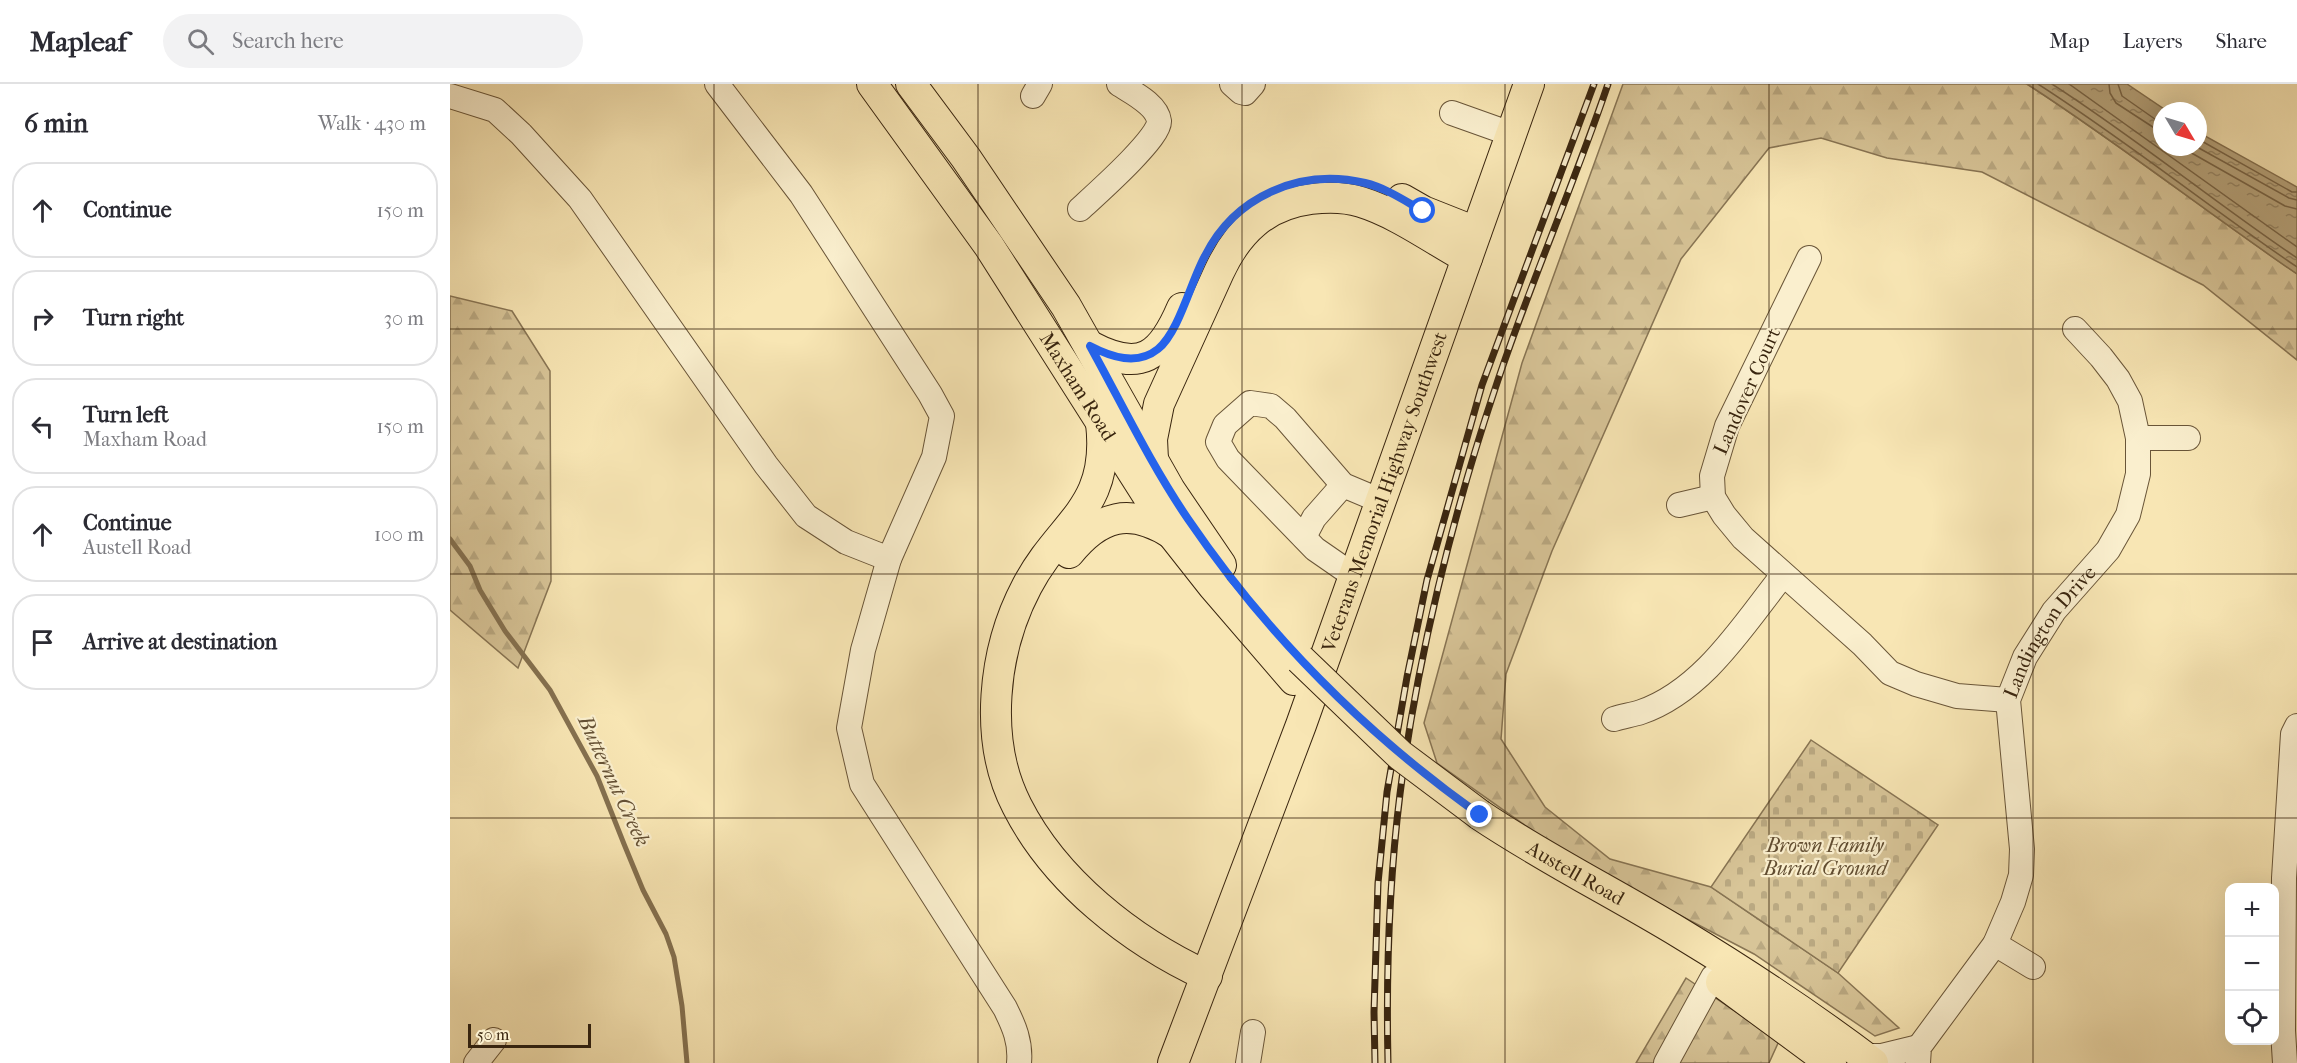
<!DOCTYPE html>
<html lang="en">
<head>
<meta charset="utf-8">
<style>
  :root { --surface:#fff; --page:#f2f2f3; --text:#2b2b33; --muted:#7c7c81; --line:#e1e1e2 }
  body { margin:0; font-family:"IM FELL French Canon",serif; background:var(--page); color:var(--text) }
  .controls { position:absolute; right:18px; bottom:18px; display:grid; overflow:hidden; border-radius:12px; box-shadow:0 6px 24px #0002 }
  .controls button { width:54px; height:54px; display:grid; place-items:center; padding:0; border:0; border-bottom:2px solid var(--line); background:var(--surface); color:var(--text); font:30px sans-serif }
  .compass { position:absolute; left:1703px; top:18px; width:54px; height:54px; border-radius:50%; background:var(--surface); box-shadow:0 6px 24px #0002; rotate:128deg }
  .scale { position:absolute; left:18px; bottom:15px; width:123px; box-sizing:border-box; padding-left:6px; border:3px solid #39250f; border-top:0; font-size:16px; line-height:21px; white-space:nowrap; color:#39250f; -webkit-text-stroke:4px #faefce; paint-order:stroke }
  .stop { position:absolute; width:18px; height:18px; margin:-14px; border:4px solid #2563eb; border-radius:50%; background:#fff }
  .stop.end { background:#2563eb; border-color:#fff; box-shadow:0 2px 6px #0008 }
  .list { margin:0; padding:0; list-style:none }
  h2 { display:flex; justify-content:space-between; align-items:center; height:78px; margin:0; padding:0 24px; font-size:26px }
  h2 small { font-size:20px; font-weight:400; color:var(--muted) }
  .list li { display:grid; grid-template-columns:39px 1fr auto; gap:18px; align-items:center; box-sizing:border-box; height:96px; margin:0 12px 12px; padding:0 12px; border:2px solid var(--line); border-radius:24px }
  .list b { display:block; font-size:22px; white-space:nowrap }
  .list p { margin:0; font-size:20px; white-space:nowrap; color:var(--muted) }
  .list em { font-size:20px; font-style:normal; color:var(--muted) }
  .icon { flex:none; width:33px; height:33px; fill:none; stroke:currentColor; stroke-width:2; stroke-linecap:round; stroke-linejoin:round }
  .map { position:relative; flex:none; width:1847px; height:979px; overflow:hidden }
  header { display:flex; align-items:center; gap:36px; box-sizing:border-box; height:84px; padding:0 30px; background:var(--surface); border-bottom:2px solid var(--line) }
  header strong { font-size:28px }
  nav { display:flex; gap:33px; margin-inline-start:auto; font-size:21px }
  .search { width:420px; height:54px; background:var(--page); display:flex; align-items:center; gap:15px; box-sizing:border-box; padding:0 21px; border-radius:33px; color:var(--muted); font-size:22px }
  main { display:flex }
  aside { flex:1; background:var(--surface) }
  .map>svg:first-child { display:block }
  .forest { fill:url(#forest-firs); stroke:#887554; stroke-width:1.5 }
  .cemetery { fill:url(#cemetery-stones); stroke:#887554; stroke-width:1.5 }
  .water { fill:url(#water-ripples); stroke:#857150; stroke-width:1.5 }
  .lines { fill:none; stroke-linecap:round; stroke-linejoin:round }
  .shore { stroke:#786446; stroke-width:1.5 }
  .stream { stroke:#857150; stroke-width:5 }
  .minor-casing { stroke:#695538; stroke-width:26 }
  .major-casing { stroke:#39250f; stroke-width:32 }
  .minor { stroke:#faefce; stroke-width:24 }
  .major { stroke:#f8e6b4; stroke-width:30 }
  .rail-casing { stroke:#39250f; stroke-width:7 }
  .rail { stroke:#faefce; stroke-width:4.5; stroke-dasharray:14; stroke-linecap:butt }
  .major-bridge-casing { stroke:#39250f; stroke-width:32; stroke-linecap:butt }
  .major-bridge { stroke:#f8e6b4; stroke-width:30 }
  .route { stroke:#2563eb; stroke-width:8 }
  .grid { fill:none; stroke:#39250f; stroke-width:1.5; stroke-opacity:0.55 }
  .labels { text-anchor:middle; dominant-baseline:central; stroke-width:4.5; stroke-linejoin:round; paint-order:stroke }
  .street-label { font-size:20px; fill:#39250f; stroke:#faefce }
  .park-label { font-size:20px; font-style:italic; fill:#614d31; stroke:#faefce }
  .water-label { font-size:21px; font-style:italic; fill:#655135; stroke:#faefce }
</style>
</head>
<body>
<header>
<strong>Mapleaf</strong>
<div class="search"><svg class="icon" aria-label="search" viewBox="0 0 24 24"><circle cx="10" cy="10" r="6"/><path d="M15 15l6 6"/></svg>Search here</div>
<nav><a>Map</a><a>Layers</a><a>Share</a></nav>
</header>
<main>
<aside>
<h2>6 min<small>Walk · 430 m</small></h2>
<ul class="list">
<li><svg class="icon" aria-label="ahead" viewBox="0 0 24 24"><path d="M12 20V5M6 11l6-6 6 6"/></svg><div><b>Continue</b></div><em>150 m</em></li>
<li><svg class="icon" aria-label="right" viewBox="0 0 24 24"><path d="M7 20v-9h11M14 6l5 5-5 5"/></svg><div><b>Turn right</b></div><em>30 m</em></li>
<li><svg class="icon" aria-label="left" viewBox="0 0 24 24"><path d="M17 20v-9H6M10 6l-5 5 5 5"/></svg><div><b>Turn left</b><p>Maxham Road</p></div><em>150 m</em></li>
<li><svg class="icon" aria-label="ahead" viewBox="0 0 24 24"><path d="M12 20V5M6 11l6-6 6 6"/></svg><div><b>Continue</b><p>Austell Road</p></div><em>100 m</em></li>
<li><svg class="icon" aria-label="arrive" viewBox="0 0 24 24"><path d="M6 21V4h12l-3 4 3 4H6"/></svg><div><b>Arrive at destination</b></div></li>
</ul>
</aside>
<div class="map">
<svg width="1847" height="979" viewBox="0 0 1847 979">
  <defs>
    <pattern id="forest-firs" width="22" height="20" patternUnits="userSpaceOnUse" patternTransform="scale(1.5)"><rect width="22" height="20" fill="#d8c598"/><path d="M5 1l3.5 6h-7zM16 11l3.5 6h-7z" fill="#baa982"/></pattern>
    <pattern id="cemetery-stones" width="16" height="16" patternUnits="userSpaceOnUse" patternTransform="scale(1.5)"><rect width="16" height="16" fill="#d8c598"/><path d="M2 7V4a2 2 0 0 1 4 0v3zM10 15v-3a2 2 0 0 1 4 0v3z" fill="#baa982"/></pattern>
    <pattern id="water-ripples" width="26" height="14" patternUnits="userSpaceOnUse" patternTransform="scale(1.5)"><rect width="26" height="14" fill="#b7a47c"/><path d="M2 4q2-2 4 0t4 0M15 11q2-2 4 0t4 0" fill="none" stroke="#968564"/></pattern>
  </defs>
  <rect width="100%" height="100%" fill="#f8e6b4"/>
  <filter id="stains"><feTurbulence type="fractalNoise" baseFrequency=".00333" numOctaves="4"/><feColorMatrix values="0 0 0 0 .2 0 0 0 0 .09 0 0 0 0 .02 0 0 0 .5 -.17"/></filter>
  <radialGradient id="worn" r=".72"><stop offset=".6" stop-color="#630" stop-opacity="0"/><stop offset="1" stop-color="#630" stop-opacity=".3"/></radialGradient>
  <!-- forest -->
  <path class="forest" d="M 1173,0 L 1577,0 C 1670,60 1756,128 1847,190 L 1847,276 L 1753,201 L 1532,88 L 1437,74 L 1371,54 L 1319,64 L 1231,175 L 1102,467 L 1056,590 L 1051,655 L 1095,723 L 1160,775 L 1261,803 L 1388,889 L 1449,944 L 1425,952 L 1304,870 L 1124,776 L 987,679 L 974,639 L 1072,279 Z
    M 0,212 L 62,227 L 100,287 L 101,497 L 68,584 L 0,526 Z
    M 1236,894 L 1329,957 L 1319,979 L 1186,979 Z"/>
  <!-- cemetery -->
  <path class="cemetery" d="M 1361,656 L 1488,741 L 1388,889 L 1261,803 Z"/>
  <!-- water -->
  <path class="water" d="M 1577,0 L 1677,0 L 1717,27 L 1712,27 L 1712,63 L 1748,63 L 1748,48 L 1847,103 L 1847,190 C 1756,128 1670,60 1577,0 Z"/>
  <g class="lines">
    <!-- shore -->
    <path class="shore" d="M 1588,0 C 1677,57 1760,124 1847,183
      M 1602,0 C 1686,54 1764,118 1847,174
      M 1619,0 L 1847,163
      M 1659,0 L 1660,9 L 1666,19 L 1712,49
      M 1668,0 L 1672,12 L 1712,40
      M 1748,55 L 1842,108 L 1847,108
      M 1731,63 L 1835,122 L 1847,125
      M 1747,63 L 1839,114 L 1847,116"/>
    <!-- stream -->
    <path class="stream" d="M 0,455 L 20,482 L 30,506 L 55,547 L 100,606 L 147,692 L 174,760 L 193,806 L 216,850 L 224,873 L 232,922 L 237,979"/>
    <defs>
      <g id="minor">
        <path d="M 782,0 L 791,8 L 795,9 L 803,0"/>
        <path d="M 0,12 L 45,26 L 71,50 L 130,115 L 316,381 L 356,432 L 396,458 L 439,475 L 484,373 L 492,332 L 480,310 L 351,110 L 267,0"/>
        <path d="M 583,12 L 590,0"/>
        <path d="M 1002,29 L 1061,50"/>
        <path d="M 630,125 C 644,112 711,53 709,37 C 707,20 681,8 669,0"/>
        <path d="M 1359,174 L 1277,342 L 1262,392 L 1263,413 L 1274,431 L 1293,454 L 1412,560 L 1440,589 L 1466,600 L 1507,612 L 1558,616"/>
        <path d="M 1688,354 L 1738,354"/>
        <path d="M 1229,421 L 1263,413"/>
        <path d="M 854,453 L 864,434 L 893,401"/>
        <path d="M 439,475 L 413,566 L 399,644 L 412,700 L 555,924 C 564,942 571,958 569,979"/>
        <path d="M 904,492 L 865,465 L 778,375 L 768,358 L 775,341 L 800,319 L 821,322 L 835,334 L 893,401 L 931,417"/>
        <path d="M 1164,635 C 1173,632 1182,631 1191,628 C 1254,606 1293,541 1333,491"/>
        <path d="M 1545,860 L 1583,883"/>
        <path d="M 1414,972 L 1432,972 L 1469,963"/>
        <path d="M 26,979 L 44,956"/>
        <path d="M 798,979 L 803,948"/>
        <path d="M 1216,979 L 1263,893"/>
        <path id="s1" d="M 1468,979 L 1469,963 L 1545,860 L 1563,818 L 1571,791 L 1572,765 L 1558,616 L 1575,573 L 1604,527 L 1658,466 L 1678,431 L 1688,390 L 1688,354 L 1680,317 L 1668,295 L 1651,273 L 1625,245"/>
        <path d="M 1835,979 L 1833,947 L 1834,794 L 1843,650 L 1847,642"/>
      </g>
      <g id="major">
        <path id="s2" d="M 422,0 L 539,162 L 722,450 L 763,502 L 844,596"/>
        <path d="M 461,0 L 516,74 L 616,222 L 720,406 L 771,481"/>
        <path d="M 952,115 L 973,127 L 1026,148"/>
        <path d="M 640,262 C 691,289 711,273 732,224"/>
        <path d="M 651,339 C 661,425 611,437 577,502 C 543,566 533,656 567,722 C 605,797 681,857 757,892"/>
        <path d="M 703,376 L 702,355 L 709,320 L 769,188 C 788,147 815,121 861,115 C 878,113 895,113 911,118 C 947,129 984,156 1017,174"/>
        <path d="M 619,469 C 650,431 680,423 722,450"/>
        <path id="s3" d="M 1030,731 C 1094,774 1164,809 1230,849 C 1296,889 1361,932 1423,979"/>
        <path d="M 1271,898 L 1381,979"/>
        <path id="s4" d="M 723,979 L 851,641 L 1079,0"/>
      </g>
    </defs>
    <!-- minor casing -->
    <use href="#minor" class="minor-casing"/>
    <!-- major casing -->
    <use href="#major" class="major-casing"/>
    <!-- minor -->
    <use href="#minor" class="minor"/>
    <!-- major -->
    <use href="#major" class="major"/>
    <defs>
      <path id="rail" d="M 925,979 L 924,928 L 928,799 L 937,708 L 957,593 L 977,496 L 1032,301 L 1144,0
        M 938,979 C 936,890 939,799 950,710 C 967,576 1002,433 1045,305 C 1079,202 1123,103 1158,0"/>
    </defs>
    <!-- rail casing -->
    <use href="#rail" class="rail-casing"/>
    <!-- rail -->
    <use href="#rail" class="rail"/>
    <defs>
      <path id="major-bridge" d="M 850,575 L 950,671 L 1030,731"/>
    </defs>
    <!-- major-bridge casing -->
    <use href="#major-bridge" class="major-bridge-casing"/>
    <!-- major-bridge -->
    <use href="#major-bridge" class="major-bridge"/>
  </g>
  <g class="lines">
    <!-- route -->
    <path class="route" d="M 973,127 C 955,117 936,104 915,99 C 850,84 785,112 755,172 C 741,197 729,248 708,265 C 687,282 661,273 640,262 C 672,320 701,381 738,435 C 817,551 916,650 1030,731"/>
  </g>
  <!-- grid -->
  <path class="grid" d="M 264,0 L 264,979M 528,0 L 528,979M 792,0 L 792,979M 1055,0 L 1055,979M 1319,0 L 1319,979M 1583,0 L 1583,979M 0,245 L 1847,245M 0,490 L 1847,490M 0,734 L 1847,734"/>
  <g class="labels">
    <!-- street labels -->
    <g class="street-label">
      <text stroke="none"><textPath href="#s2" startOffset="366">Maxham Road</textPath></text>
      <text transform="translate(1297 307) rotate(-66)">Landover Court</text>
      <text stroke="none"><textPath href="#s4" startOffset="609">Veterans Memorial Highway Southwest</textPath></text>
      <text stroke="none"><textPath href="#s1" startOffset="474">Landington Drive</textPath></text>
      <text stroke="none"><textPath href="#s3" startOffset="112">Austell Road</textPath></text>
    </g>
    <!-- park labels -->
    <g class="park-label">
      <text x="1375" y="761">Brown Family<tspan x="1375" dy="23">Burial Ground</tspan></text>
    </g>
    <!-- water labels -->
    <g class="water-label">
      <text transform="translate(164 697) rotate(65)">Butternut Creek</text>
    </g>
  </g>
  <rect width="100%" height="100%" filter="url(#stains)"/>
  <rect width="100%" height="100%" fill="url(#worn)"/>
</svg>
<div class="controls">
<button>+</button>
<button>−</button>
<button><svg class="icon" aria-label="locate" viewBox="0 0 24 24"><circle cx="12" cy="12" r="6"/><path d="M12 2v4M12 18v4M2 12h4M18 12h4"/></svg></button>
</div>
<svg class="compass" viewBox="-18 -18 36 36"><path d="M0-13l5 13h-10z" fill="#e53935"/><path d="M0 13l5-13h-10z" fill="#7c7c81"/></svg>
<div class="scale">50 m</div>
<div class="stop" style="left:973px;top:127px"></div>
<div class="stop end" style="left:1030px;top:731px"></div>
</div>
</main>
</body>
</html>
